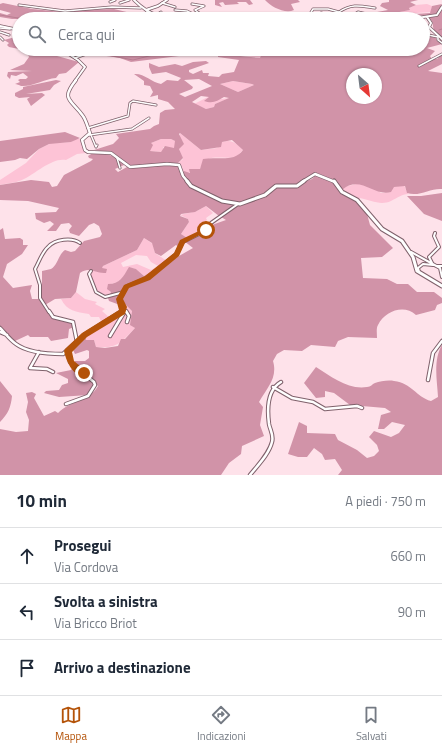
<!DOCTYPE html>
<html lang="it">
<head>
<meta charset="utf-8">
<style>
  :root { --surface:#fff; --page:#f2f2f3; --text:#1f2937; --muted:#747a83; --line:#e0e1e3; --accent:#b45309 }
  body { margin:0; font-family:"Titillium Web",sans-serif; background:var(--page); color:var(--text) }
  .compass { position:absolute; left:346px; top:68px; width:36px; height:36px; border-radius:50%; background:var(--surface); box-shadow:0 1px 3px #0004; rotate:152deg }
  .stop { position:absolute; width:12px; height:12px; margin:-9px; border:3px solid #b45309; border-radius:50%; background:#fff }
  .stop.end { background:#b45309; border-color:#fff; box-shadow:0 1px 4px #0008 }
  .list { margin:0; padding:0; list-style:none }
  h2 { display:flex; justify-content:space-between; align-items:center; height:52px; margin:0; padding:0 16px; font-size:17px }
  h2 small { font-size:13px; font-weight:400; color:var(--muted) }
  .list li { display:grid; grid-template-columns:26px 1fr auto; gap:12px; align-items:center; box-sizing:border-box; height:56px; padding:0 16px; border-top:1px solid var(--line) }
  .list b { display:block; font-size:15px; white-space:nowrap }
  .list p { margin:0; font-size:13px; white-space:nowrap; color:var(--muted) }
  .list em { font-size:13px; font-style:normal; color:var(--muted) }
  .icon { flex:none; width:22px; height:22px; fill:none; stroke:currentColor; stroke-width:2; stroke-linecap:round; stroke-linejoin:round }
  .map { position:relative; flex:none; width:442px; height:475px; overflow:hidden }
  .search { position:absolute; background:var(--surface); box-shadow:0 1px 3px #0004; left:12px; right:12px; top:12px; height:44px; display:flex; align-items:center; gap:10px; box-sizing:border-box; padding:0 14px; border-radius:22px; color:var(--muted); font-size:15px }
  .sheet { height:220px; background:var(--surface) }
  nav { display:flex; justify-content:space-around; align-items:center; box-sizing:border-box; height:56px; border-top:1px solid var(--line); background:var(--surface); font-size:11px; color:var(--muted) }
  nav a { display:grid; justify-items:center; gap:2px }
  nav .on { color:var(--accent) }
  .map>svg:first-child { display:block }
  .green { fill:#fdc3d6; fill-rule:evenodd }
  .forest { fill:#d193a8; fill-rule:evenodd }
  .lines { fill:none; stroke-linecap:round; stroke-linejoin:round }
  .stream { stroke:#ba7f93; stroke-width:1 }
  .street-far2-casing { stroke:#7f616b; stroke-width:3 }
  .street-far1-casing { stroke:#7f616b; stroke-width:4 }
  .street-casing { stroke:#7f616b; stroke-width:4.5 }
  .secondary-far2-casing { stroke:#7f616b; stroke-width:3.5 }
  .secondary-far1-casing { stroke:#7f616b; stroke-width:4 }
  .secondary-casing { stroke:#7f616b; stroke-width:5 }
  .street-far2 { stroke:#fff; stroke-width:1.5 }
  .street-far1 { stroke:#fff; stroke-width:2 }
  .street { stroke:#fff; stroke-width:2.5 }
  .secondary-far2 { stroke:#fff; stroke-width:2 }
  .secondary-far1 { stroke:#fff; stroke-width:2.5 }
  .secondary { stroke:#fff; stroke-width:3 }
  .route { fill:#b45309 }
</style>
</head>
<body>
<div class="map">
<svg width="442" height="475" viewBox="0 0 442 475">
  <rect width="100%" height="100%" fill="#fee2ea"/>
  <!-- green -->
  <path class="green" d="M 427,4 L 432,6 L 431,12 L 416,13 L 417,17 L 400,18 L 393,13 L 410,10 L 409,8 L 416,5 Z
    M 136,49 L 167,49 L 142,56 L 122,51 Z
    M 250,49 L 275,49 L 261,55 L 260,58 L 229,54 Z
    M 233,81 L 252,84 L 254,85 L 238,92 L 220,84 Z
    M 210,96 L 221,99 L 230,98 L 215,104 L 214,107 L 206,109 L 194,104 Z
    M 180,133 L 201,150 L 217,148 L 222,142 C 232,139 236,143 243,150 L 236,157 C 222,160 205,152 200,169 L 192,169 L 189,173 L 183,172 L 182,166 L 177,164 L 183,159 L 179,149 L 183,142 L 180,138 Z
    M 76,139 L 81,139 L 83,149 L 86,153 L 77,154 L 66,160 C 53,157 36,173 24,179 C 17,183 8,183 0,185 L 0,180 L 26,163 L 39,149 L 51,143 L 71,142 Z
    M 161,139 L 171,139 L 175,141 L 175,149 L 163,147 L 164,150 L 161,152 L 150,151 L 151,143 Z
    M 359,183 L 378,190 L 381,193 L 390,192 L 393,187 L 404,185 L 408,194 C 402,194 397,198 391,201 C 380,206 371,200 360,198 L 359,200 L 342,190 L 345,187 Z
    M 206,206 L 213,213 L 206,218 L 207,220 L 197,229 L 203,232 L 186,239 L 181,234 L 189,222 L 188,219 L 180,215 L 197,211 Z
    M 144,238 L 153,244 L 155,253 L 167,261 L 154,271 L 144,276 L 136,269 L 129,268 C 124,276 121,283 111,284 L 111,292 L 108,296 L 97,291 L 90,273 L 94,270 L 97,272 L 103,266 L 137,250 ZM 136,255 L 147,256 L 151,262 L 158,266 L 151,270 L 137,264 L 123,267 L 121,263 Z
    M 76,292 L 85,299 L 97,302 L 95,304 L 105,309 L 102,311 L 110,318 L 102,323 L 99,317 L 91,317 L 89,314 C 76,312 67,311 61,299 L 71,298 Z
    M 122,305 L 127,306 L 132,311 L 131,325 L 135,328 C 121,342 118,349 96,347 L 94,340 L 86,340 L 85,336 L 123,312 Z"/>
  <!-- forest -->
  <path class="forest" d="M 215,0 L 250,0 L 253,4 L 249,5 L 246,2 L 237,2 L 239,4 L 225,5 L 223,2 L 219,3 L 222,7 L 215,5 Z
    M 265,0 L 298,0 L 300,2 L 291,4 L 294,10 C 285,14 271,7 265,0 Z
    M 389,0 L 418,0 L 410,2 L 416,5 L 409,8 L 410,10 L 394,13 L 398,17 L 377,12 L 388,10 L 380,6 L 382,3 L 389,2 Z
    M 3,3 L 32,9 L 73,13 L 75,10 L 114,9 L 135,14 L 130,16 L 111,14 L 105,17 L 87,19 L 12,19 L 0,17 L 0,13 L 7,15 L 11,13 L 0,10 L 0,4 Z
    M 442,4 L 438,14 L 442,9 L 442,37 C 436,35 432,29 433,23 L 429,17 L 415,14 L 430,13 L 432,6 Z
    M 423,35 L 436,38 L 437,41 L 442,44 L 427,48 L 435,51 L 430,56 L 432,59 L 437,59 L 442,54 L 442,64 L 428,71 L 442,73 L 442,189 C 430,188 420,197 407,193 L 405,186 L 394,187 L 391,192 C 374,197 360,174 342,190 L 336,181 L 317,173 L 297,185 L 277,185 L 261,196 L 239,203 L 221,199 L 194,188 L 183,174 L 184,171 L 190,173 L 189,169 L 200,169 L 203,159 C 217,156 234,163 243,150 L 232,140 L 222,142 L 221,147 L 201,150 L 180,133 L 179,134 L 184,144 L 179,149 L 183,158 L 177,164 L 162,163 L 135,167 L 128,165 L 114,153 L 94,150 L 113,144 L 119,138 L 116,134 L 150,129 L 154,126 L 159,124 L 160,113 L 165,110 L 175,109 L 168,102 L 158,99 L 158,95 L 150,97 L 153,92 L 150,86 L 144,85 L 144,81 L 134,74 C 144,73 151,82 161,84 L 167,80 L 178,81 L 181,78 L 166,72 L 152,74 L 149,67 L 149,63 L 159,67 L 175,64 L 182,66 L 193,62 L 206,61 L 209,63 L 189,70 L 189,72 L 193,74 L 202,70 L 203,73 L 209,73 L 208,76 L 219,77 L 222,74 L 234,72 L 239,60 L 218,57 L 218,55 L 211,52 L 192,52 L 179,56 L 131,62 L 120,58 L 86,53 L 81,49 L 90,49 L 92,51 L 97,49 L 95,52 L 107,54 L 111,56 L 120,55 L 108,50 L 136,49 L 122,51 L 142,56 L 167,49 L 250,49 L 230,55 L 260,58 L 261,55 L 275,49 L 423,49 ZM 352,74 L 376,74 L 376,98 L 352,98 ZM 199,79 L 212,86 L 185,97 L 179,94 L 192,89 L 193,87 L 184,80 ZM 233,81 L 252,84 L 254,85 L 238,92 L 220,84 ZM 201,96 L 209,97 L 204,101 C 213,104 217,101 224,97 L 229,98 L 215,104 L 214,107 L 206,109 L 192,102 ZM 161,139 L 171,139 L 175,141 L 174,148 L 165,146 L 161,152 L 150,151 L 153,145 L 151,143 Z
    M 19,36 L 19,49 L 9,47 L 7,45 L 9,43 L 4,40 Z
    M 35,50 L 37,52 L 41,51 L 37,53 L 39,55 L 46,53 L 79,62 L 66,73 L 59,74 L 56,78 C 44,79 32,87 21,86 C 19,85 17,84 15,84 L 20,82 L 18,80 L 20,79 L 26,79 L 28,77 L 23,73 L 16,76 L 11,75 L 10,79 L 7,76 L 8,72 L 32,71 L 10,70 L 24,64 L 29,57 L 28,54 Z
    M 56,80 L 61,81 L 54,85 L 50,90 L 26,94 L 42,93 L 45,95 L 31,106 L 27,99 L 30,97 L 19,98 L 15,96 L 15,93 L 23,89 L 23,87 Z
    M 65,132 L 80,138 L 71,142 L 49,144 L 39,149 L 27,159 L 20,158 L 15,160 L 0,162 L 0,141 Z
    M 93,153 C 109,154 113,154 124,165 L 115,169 L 118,172 L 127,167 L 139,168 L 164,165 L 178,165 L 181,175 L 193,189 L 236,204 L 219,216 L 206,206 L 195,212 L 181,214 L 180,216 L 188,219 L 189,222 L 181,234 L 187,238 L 179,247 L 176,245 L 161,256 L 155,253 L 152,243 L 144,238 L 137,250 L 103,266 L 102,268 L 107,269 L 106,273 C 95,274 90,266 80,273 L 76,292 L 71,298 L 55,299 L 45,305 L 42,299 L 42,271 C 45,270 48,270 51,269 C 58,265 58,255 65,250 L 71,252 L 75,251 L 84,241 L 100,237 L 102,234 L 99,226 L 94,223 L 89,225 L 79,236 L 70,233 L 69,230 L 72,226 L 69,223 L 61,224 L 56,231 L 47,231 L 54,224 L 50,221 L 44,223 L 36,219 L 35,213 L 56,212 L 59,208 L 28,201 L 0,200 L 0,185 L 31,180 L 49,182 L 52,187 L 57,186 L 64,175 L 91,161 L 93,159 L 89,158 L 88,156 Z
    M 316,175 L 332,180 L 341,194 L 356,200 L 367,214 L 370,225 L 393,248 L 382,257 L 361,258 L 363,278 L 387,279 L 397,284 L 408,284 L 417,292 L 434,292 L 442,298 L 442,303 L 437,305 L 435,310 L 416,315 C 404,304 385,311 378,325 C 376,328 377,334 377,338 L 348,337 L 338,341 L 335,347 L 311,345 L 302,351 L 284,350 L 277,354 L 273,361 C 278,378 267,388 259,402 L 263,407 L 260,425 L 264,436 L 242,446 L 241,454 L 229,463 L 221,475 L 0,475 L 0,429 L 16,432 L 28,431 L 29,420 L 26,412 L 28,402 L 26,393 L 32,392 L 36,394 L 34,398 L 44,416 L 55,411 L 58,413 C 71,400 89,402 98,386 L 74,363 L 75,361 L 85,361 L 89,358 L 89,351 L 87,350 L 75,354 L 73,350 L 85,336 L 86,340 L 94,340 L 96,347 L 105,348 L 118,346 L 121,339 L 125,339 L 135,328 L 130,325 L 132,311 L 122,301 L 124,294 L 121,294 L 119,299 L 120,305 L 109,301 L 108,298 L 111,292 L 107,289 L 108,284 C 120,284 123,277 129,267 L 136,269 L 144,276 L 193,248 L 184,241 L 206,231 L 209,226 L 226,220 L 221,217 L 233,208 L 264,197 L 276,188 L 294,186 L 312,179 Z
    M 442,193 L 442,221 L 424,214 L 407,196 L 421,196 Z
    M 3,228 L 5,239 L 20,238 L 23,240 L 23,245 L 28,245 L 22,254 L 7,264 L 3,277 L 13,288 L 32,285 L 30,291 L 32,299 L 40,299 L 53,317 L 72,322 L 74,327 L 69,329 L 68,338 L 51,341 L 48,337 L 30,337 L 28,335 L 15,341 L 0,327 L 0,230 Z
    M 442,345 L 442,475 L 338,475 L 342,470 L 335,459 L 325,460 L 322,454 L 314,448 L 307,457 L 298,457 L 288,454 L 299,422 L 307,426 L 307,433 L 335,434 L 338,440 L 357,450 L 367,458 L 374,456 L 379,451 L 377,445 L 369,437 L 374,431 L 391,437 L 399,433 L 405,425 L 392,422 L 384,429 L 378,429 L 381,415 L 391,412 L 385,408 L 350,405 L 334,393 L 325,391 L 325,397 L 316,398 L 304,383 L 316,367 C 332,377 348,390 367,387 C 371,387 372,384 375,383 C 380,381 389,380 394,381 C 412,383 416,397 431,401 L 438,397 C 437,380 433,360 442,345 Z
    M 74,366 L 95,384 L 88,395 L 59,397 L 44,393 L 46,391 L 59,390 L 62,385 L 68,383 L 68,379 L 56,373 L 71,370 Z
    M 0,381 L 12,396 C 11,407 8,414 0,422 Z"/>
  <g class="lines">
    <!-- stream -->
    <path class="stream" d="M 0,15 L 24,19
      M 439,30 L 442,29
      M 85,49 L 90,52
      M 287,49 L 321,52
      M 92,52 L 133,60 L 153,55 L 175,55 L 188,51 L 205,52 L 220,49"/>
    <defs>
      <path id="street-far2" d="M 110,2 L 115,0
        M 120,3 L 129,0
        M 162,3 L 175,7
        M 192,4 L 204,6 L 195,10 L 199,13 L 195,17
        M 19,5 L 65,11 L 112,7 L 141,8
        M 175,10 L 187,11 L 193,14 L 190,17
        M 161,12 L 158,14 L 168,17
        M 269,14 L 273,19
        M 355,14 L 358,12 L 371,15 L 370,17 L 374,19
        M 133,16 L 144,19
        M 154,19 L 155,16
        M 307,19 L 313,9 L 328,9 L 339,12 C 352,3 361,6 375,8
        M 317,19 L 321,13 L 336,17 L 349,16
        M 363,19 L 365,18
        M 0,28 L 10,29
        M 0,32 L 9,35
        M 423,34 L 438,37 L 438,40 L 442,43
        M 0,37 L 3,40
        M 46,50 L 49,54 L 64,52
        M 75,58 L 89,53
        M 419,66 L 442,54
        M 88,128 L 128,116 L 130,103 L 133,101 L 156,105
        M 89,135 L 132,129 L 149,118
        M 91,135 L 96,147 L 97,145
        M 117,158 L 120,168"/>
      <path id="street-far1" d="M 411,252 L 440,268 L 442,277
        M 436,266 L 442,266
        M 91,271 L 89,274 L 96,292 L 105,297 L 124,292
        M 419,272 L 418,268 L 423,264 L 433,265 L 429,257 L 439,247 L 434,236 L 435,233
        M 123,309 L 125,312
        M 49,312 L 40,298 L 40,285 L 35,269 C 39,262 42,252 48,247 C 55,239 72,237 80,243
        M 122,312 L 123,307 L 120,299 L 127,286 L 147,278 L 176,254 L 183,242 L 203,232 L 211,223 L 238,204"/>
      <path id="street" d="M 49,311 L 53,317 L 73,322 L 77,342
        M 126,311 L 129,316 L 127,322
        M 0,328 C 5,333 10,340 16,344 C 28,353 49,354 63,354 L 84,335 L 122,311
        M 0,332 L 7,335
        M 110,336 L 125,311
        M 39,352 L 30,368 L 47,369 L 53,372
        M 428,380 L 433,353 L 442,341
        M 273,387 L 292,398 L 313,402 L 325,409 L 357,406 L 362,408
        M 66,404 L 88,396 L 95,385 L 94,382 L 70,362 L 68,351
        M 250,475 C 258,465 269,454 272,442 C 274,435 270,430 269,424 C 267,409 267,390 281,382"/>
      <path id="secondary-far2" d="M 134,0 C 149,15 162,19 182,17 C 190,17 197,16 204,19
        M 148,12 L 146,10 L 158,6 L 167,0
        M 427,17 L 431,23 L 429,27 L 442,39
        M 373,19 L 382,17 L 394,19
        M 410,19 L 437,15 L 442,7
        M 0,26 L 19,30
        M 61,49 L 78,60 L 85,67 L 75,81"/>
      <path id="secondary-far1" d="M 76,80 C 60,100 71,99 83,116 C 86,120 88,128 90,133 L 82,140 L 85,150 L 88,152 L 111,153 L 130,167 L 167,164 L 179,165 L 183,176 L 188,182
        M 302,182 L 315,174 L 335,182"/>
      <path id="secondary" d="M 187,181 L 191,186 L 222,201 L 240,204 L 265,195 L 276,186 L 297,186 L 304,181
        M 334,181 L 342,192 L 357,200 L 382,229 L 402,241 L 413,257 L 417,271 L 442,286"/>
    </defs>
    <!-- street-far2 casing -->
    <use href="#street-far2" class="street-far2-casing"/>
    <!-- street-far1 casing -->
    <use href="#street-far1" class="street-far1-casing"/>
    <!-- street casing -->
    <use href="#street" class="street-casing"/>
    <!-- secondary-far2 casing -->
    <use href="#secondary-far2" class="secondary-far2-casing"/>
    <!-- secondary-far1 casing -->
    <use href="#secondary-far1" class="secondary-far1-casing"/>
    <!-- secondary casing -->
    <use href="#secondary" class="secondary-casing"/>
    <!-- street-far2 -->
    <use href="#street-far2" class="street-far2"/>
    <!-- street-far1 -->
    <use href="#street-far1" class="street-far1"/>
    <!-- street -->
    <use href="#street" class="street"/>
    <!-- secondary-far2 -->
    <use href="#secondary-far2" class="secondary-far2"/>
    <!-- secondary-far1 -->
    <use href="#secondary-far1" class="secondary-far1"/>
    <!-- secondary -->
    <use href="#secondary" class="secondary"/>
  </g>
  <!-- route -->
  <path class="route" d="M 203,229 L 209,230 L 185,243 L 179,256 L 150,280 L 129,288 L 123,299 L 127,307 L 125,314 L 87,337 L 72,352 L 74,361 L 86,371 L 86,375 C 74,379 66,361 64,351 L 65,349 L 82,333 L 119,310 L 116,299 L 124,285 L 145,276 L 174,253 L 180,240 Z"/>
</svg>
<svg class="compass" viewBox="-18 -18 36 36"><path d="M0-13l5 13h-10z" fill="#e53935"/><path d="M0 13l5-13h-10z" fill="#747a83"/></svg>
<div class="stop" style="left:206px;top:230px"></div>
<div class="stop end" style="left:84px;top:373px"></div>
<div class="search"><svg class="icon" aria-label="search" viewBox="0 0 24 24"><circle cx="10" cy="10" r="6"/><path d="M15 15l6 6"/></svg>Cerca qui</div>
</div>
<section class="sheet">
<h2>10 min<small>A piedi · 750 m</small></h2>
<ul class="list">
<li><svg class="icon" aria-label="ahead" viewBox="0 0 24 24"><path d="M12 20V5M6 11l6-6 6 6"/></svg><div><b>Prosegui</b><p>Via Cordova</p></div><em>660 m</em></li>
<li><svg class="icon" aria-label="left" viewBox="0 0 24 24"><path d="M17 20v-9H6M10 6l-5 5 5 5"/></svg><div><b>Svolta a sinistra</b><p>Via Bricco Briot</p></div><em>90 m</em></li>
<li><svg class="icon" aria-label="arrive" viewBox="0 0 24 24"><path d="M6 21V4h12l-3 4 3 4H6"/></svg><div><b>Arrivo a destinazione</b></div></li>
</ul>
</section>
<nav>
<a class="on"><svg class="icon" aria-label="map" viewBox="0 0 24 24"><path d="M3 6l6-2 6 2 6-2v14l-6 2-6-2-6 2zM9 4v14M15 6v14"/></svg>Mappa</a>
<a><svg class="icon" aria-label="directions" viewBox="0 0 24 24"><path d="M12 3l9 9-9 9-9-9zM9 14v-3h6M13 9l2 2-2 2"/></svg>Indicazioni</a>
<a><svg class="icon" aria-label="saved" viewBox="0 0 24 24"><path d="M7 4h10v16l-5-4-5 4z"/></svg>Salvati</a>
</nav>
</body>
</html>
